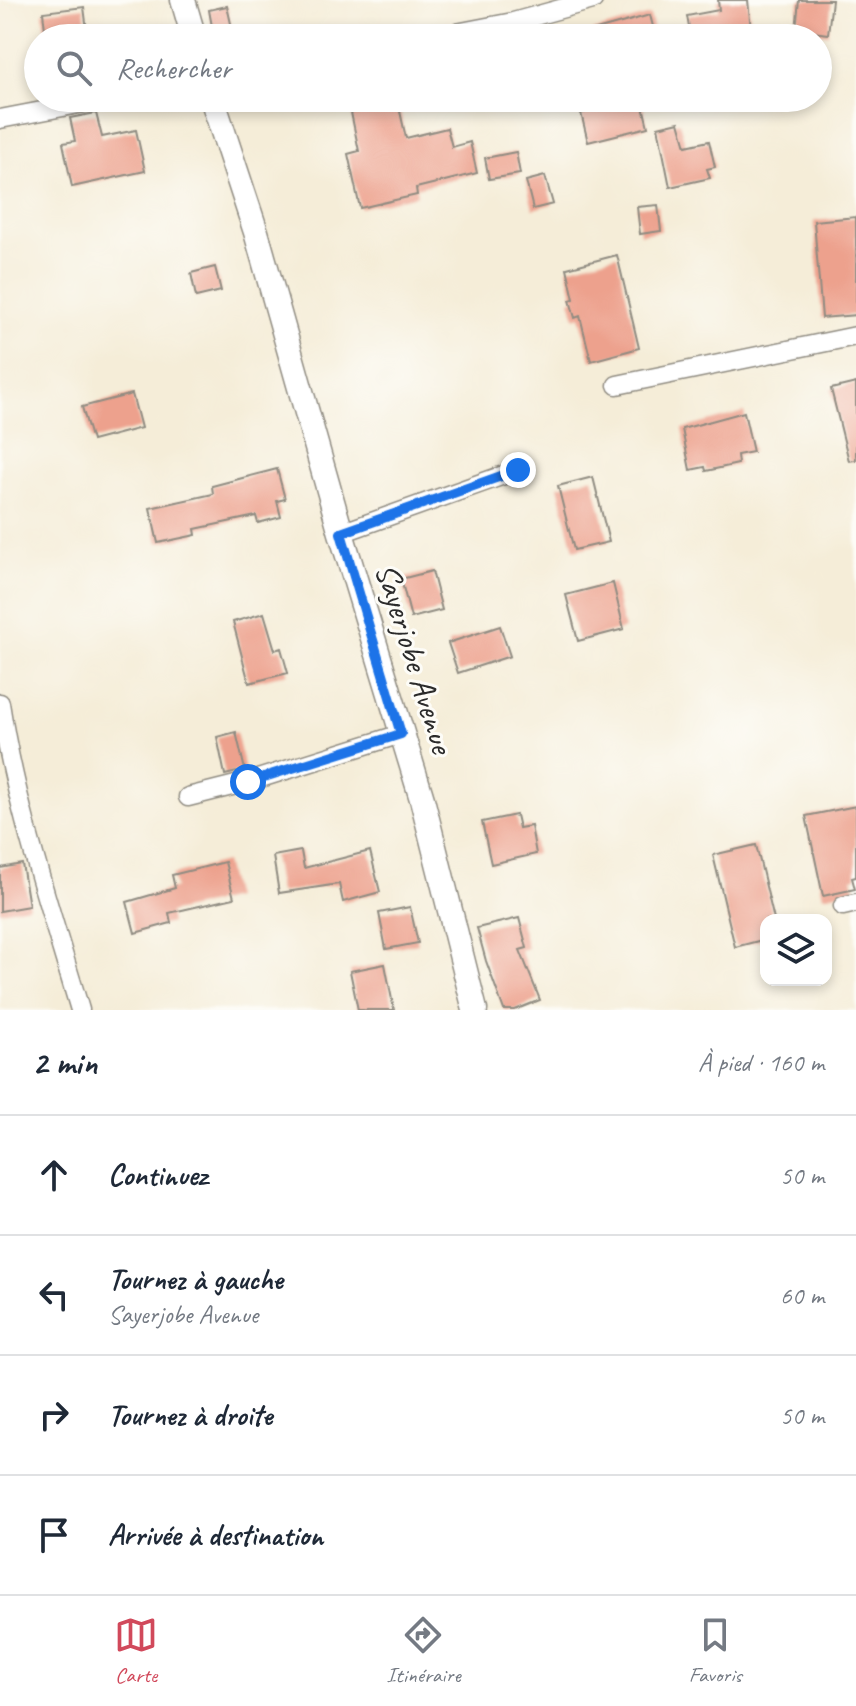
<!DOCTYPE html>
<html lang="fr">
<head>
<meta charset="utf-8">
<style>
  :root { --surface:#fff; --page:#f2f2f3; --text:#1f2937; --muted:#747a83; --line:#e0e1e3; --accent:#d1495b }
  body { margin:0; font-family:Caveat,sans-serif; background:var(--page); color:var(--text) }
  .controls { position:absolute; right:24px; bottom:24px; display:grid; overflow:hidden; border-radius:16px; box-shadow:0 4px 12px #0003 }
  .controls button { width:72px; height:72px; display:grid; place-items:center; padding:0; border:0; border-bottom:2px solid var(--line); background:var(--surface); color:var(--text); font:40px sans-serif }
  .stop { position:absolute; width:24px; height:24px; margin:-18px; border:6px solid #1a73e8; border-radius:50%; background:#fff }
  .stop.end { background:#1a73e8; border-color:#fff; box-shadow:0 2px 8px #0008 }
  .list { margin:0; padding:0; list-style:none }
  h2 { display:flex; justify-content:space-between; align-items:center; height:104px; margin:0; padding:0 32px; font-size:34px }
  h2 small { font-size:26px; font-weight:400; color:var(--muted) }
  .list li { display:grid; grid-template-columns:52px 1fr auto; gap:24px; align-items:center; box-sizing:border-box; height:120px; padding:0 32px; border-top:2px solid var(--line) }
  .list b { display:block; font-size:30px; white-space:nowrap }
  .list p { margin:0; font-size:26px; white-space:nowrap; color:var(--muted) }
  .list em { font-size:26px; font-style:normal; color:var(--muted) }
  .icon { flex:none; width:44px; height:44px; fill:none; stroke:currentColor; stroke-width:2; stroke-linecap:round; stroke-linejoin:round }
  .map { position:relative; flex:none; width:856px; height:1010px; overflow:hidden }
  .search { position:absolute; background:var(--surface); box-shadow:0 4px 12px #0003; left:24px; right:24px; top:24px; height:88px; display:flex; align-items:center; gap:20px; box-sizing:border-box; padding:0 28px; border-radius:44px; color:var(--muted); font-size:30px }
  .sheet { height:584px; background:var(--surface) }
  nav { display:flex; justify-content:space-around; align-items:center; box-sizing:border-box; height:112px; border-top:2px solid var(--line); background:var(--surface); font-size:22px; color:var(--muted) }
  nav a { display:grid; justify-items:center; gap:4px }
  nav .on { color:var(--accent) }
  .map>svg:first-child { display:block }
  .building { fill:#eda18d }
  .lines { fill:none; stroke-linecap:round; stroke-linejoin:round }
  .minor-casing { stroke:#908c82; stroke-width:21 }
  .tertiary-casing { stroke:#908c82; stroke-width:27 }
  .minor { stroke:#fff; stroke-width:18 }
  .tertiary { stroke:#fff; stroke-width:24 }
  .route { stroke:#1a73e8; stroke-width:10 }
  .labels { text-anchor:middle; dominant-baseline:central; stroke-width:6; stroke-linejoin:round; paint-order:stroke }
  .street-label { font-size:34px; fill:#2b2b2b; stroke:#fdfcf7 }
</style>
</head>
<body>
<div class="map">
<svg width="856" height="1010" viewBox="0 0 856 1010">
  <rect width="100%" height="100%" fill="#fdfcf7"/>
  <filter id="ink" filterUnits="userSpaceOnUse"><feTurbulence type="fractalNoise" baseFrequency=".0125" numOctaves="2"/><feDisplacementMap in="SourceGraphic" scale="16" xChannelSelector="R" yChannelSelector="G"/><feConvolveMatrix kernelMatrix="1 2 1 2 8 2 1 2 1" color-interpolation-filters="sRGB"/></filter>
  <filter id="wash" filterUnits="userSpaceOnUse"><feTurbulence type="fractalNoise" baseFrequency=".006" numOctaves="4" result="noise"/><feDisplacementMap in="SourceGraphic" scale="32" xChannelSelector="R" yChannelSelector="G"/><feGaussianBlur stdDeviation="1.8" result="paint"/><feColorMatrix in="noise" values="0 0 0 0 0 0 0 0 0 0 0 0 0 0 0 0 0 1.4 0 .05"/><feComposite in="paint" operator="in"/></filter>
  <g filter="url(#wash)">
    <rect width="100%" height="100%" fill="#f5edd8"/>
    <g id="blocks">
      <!-- building -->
      <path class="building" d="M 718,0 L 748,0 L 751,30 L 716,34 L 716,38 L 691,38 L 687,16 L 719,10 Z
        M 799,0 L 832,0 L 828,34 L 796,30 Z
        M 227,6 L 232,28 L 213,32 L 209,10 Z
        M 84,7 L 88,38 L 46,38 L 43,12 Z
        M 650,15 L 656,38 L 590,38 L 589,32 Z
        M 348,98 L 397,98 L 406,138 L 447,128 L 452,147 L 470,142 L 477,173 L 416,188 L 417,195 L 360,208 L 348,154 L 359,151 Z
        M 582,98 L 641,98 L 648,127 L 588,142 L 581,113 L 586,112 Z
        M 96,113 L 102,137 L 136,130 L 145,171 L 72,187 L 63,143 L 75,141 L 70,118 Z
        M 679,122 L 686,146 L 709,141 L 715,167 L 707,169 L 710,178 L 670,187 L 658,127 Z
        M 516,152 L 520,174 L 489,179 L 485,158 Z
        M 545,176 L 553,204 L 533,209 L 526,181 Z
        M 658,205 L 661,231 L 640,234 L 637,207 Z
        M 856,217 L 856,315 L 822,318 L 814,221 Z
        M 617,255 L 639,348 L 591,361 L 580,316 L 575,318 L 570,300 L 574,299 L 567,268 Z
        M 215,267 L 221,291 L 196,297 L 191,273 Z
        M 856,383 L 856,460 L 849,461 L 831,389 Z
        M 132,394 L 141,428 L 92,441 L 82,407 Z
        M 744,412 L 753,452 L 737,455 L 738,464 L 706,471 L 705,467 L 690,470 L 682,429 Z
        M 277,469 L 285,499 L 277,501 L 281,517 L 258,523 L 256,516 L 195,529 L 196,535 L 158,543 L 150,508 L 213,494 L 212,486 Z
        M 593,477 L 609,542 L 574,550 L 558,486 Z
        M 432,571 L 442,610 L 411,618 L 401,579 Z
        M 613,583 L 624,629 L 578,641 L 566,595 Z
        M 264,613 L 275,650 L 281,648 L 288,673 L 249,683 L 233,622 Z
        M 500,626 L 510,656 L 458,673 L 448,643 Z
        M 236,732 L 245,770 L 225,775 L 217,737 Z
        M 856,806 L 856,877 L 852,878 L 855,889 L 823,896 L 806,816 Z
        M 516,815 L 519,828 L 531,826 L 536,854 L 491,864 L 482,822 Z
        M 756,845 L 774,920 L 766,920 L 766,939 L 735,947 L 713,855 Z
        M 301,851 L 304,868 L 370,851 L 380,892 L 343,902 L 339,884 L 279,893 L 273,856 Z
        M 225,862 L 234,898 L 169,913 L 171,923 L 135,933 L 127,902 L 175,888 L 172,875 Z
        M 22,864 L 29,906 L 0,911 L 0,868 Z
        M 410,907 L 418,943 L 386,949 L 379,913 Z
        M 519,918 L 527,948 L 520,950 L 540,1000 L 515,1010 L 504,1010 L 486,961 L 477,928 Z
        M 385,964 L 394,1010 L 358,1010 L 350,971 Z"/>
    </g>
  </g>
  <g filter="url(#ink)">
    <use href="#blocks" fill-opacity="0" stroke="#908c82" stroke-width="2"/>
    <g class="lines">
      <defs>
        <path id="minor" d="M 430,38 L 513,22 L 593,0
          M 0,119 L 110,98
          M 617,385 L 856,336
          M 341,533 L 518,470
          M 0,703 C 16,807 50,909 80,1010
          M 188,797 L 248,782 L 401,734
          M 843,906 L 856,903"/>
        <path id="tertiary" d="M 183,0 L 194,38
          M 212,98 L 256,232 L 341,533 L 422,799 L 475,1010"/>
      </defs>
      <!-- minor casing -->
      <use href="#minor" class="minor-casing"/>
      <!-- tertiary casing -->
      <use href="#tertiary" class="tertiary-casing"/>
      <!-- minor -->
      <use href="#minor" class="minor"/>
      <!-- tertiary -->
      <use href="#tertiary" class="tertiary"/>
    </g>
  </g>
  <g class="lines" filter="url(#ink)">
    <!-- route -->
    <path class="route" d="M 248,782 L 401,734 L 341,533 L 518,470"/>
  </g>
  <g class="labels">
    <!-- street labels -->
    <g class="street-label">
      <text transform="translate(415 658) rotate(73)">Sayerjobe Avenue</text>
    </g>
  </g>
</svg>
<div class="controls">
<button><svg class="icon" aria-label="layers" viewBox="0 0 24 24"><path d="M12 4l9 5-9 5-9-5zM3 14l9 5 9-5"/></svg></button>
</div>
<div class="stop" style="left:248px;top:782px"></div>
<div class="stop end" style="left:518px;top:470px"></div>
<div class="search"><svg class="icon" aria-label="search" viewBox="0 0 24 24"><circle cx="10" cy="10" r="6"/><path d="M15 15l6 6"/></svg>Rechercher</div>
</div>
<section class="sheet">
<h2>2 min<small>À pied · 160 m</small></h2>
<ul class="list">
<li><svg class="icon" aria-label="ahead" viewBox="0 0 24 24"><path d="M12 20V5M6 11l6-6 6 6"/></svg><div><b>Continuez</b></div><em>50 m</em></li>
<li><svg class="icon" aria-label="left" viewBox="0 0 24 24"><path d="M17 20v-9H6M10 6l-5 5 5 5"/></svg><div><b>Tournez à gauche</b><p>Sayerjobe Avenue</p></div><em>60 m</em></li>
<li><svg class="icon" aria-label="right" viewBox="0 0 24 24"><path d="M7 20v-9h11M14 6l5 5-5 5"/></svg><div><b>Tournez à droite</b></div><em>50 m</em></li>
<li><svg class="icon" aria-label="arrive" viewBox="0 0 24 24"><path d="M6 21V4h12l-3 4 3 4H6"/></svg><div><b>Arrivée à destination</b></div></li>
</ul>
</section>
<nav>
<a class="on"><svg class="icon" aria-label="map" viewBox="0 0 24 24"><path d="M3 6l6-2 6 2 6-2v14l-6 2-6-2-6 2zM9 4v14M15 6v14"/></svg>Carte</a>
<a><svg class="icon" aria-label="directions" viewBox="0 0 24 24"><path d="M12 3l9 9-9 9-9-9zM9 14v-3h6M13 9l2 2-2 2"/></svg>Itinéraire</a>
<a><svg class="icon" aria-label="saved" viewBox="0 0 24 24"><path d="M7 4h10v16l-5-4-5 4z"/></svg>Favoris</a>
</nav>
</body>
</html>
